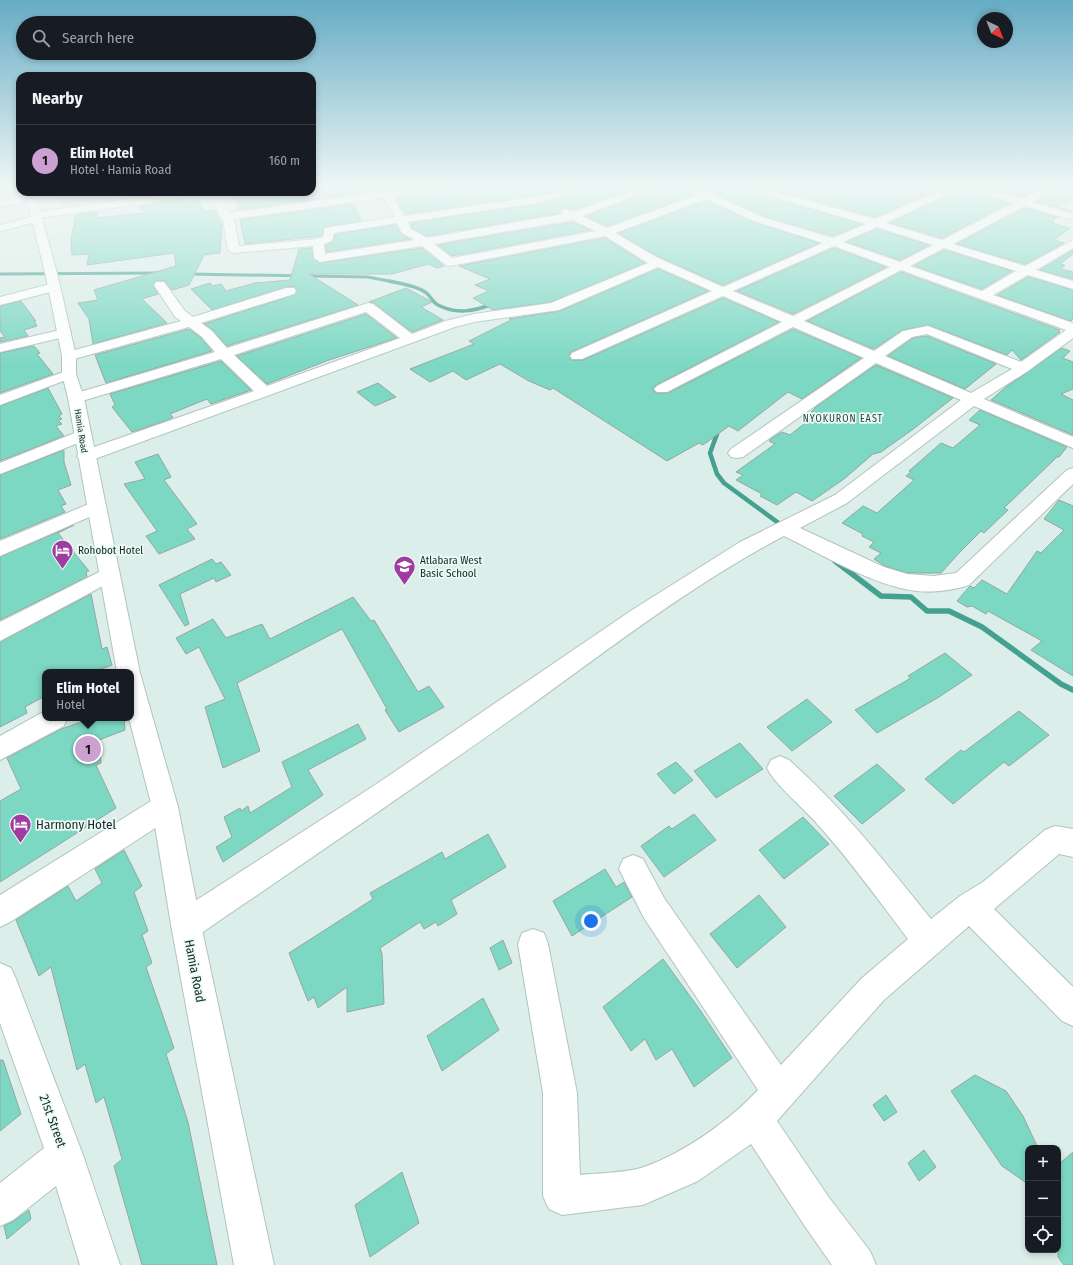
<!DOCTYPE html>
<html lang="en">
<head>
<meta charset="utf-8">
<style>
  :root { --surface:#171b24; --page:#242831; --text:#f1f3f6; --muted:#9ea1a6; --line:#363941; --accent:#cca0d0 }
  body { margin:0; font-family:"Fira Sans Condensed",sans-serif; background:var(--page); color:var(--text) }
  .controls { position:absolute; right:12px; bottom:12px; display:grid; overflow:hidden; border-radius:8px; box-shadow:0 2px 6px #0003 }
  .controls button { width:36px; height:36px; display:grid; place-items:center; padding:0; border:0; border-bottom:1px solid var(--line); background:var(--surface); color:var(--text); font:20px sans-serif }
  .compass { position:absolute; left:977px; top:12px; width:36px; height:36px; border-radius:50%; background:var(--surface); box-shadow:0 2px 6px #0003; rotate:137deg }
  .you { position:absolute; left:591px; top:921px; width:14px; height:14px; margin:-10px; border:3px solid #fff; border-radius:50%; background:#1a73e8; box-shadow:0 0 0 6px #1a73e833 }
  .badge { display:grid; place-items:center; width:26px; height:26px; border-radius:50%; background:var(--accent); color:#111; font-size:13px; font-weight:700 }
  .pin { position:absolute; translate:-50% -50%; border:2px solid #fff; box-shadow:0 1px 4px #0006 }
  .popup { position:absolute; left:42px; top:669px; width:92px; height:52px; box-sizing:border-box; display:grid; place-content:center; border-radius:8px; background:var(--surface); filter:drop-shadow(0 1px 3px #0005); font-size:13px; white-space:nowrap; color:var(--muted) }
  .popup b { font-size:15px; color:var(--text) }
  .popup::after { content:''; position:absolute; left:50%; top:100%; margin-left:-8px; border:8px solid transparent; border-top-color:var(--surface) }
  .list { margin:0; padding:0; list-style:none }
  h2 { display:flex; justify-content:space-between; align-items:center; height:52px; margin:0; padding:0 16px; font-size:17px }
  h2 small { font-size:13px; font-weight:400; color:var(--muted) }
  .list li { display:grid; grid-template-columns:26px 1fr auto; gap:12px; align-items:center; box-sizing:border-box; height:72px; padding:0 16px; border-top:1px solid var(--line) }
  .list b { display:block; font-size:15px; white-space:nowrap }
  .list p { margin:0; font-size:13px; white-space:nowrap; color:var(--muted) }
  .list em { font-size:13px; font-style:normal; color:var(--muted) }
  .icon { flex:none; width:22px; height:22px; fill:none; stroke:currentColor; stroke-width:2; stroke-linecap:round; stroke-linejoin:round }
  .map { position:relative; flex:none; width:1073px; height:1265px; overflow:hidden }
  .search { position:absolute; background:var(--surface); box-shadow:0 2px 6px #0003; left:16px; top:16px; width:300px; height:44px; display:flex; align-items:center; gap:10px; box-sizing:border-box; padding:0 14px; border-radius:22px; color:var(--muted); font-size:15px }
  .panel { position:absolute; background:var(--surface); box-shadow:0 2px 6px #0003; left:16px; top:72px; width:300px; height:124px; border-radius:12px }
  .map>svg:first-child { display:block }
  .green { fill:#e3c2e1 }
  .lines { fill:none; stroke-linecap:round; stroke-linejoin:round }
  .stream-far3 { stroke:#44a18f; stroke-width:3 }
  .stream-far2 { stroke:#44a18f; stroke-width:3.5 }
  .stream-far1 { stroke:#44a18f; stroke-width:4.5 }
  .stream { stroke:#44a18f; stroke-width:5.5 }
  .building { fill:#7cd8c3; stroke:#95a6a2 }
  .minor-casing { stroke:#b2c4bf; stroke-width:2 }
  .major-casing { stroke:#b2c4bf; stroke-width:2 }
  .minor { fill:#fff; fill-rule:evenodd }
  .major { fill:#fff; fill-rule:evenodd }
  .labels { text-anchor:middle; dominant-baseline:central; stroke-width:3.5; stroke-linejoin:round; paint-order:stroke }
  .far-street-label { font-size:9px; fill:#1e2523; stroke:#e9fcf7 }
  .far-neighbourhood-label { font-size:10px; letter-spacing:1px; fill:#303f3b; stroke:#e9fcf7 }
  .poi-label { font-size:11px; fill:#1e2523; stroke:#e9fcf7; text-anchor:start }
  .near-poi-label { font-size:13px; fill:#1e2523; stroke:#e9fcf7; text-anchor:start }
  .near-street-label { font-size:13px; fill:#1e2523; stroke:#e9fcf7 }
</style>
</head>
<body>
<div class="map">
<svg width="1073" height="1265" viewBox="0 0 1073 1265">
  <rect width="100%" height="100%" fill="#dceee9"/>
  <!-- green -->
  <path class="green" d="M 56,192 L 170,192 L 62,206 Z"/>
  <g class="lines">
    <!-- stream-far3 -->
    <path class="stream-far3" d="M 0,274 L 160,273
      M 188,274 L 368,277 L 394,282"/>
    <!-- stream-far2 -->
    <path class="stream-far2" d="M 389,281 C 401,284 415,285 425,292 C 430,295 433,303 438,305 C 457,315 474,311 493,304"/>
    <!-- stream-far1 -->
    <path class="stream-far1" d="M 715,429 L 717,434 L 710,453 L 717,474 L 724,483 L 784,527"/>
    <!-- stream -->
    <path class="stream" d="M 835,561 L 881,596 L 911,597 L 927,611 L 949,611 L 982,627 L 1061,684 L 1073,690"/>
  </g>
  <!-- building -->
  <path class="building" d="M 312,188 L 348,188 L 351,195 L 238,210 L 235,197 L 264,193 L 312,192 Z
    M 440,188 L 561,188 L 541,195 L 405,214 L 395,198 L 434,192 Z
    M 586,188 L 634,188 L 573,210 L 566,208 L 561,209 L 560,213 L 427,236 L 412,228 L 410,223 L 542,203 Z
    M 657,188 L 682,188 L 693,195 L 607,226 L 586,216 Z
    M 702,188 L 742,188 L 862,224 L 833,236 L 763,216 L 718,195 L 717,190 L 706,190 Z
    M 769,188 L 941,188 L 875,217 Z
    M 961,188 L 1010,203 L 942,238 L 890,223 Z
    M 991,188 L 1039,188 L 1022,197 Z
    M 1058,188 L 1069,188 L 1061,194 L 1073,197 L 1073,199 L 1056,207 L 1071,211 L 1036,202 Z
    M 184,199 L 185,203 L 199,201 L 203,211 L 215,210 L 222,225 L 220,253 L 204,255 L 189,285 L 172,290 L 165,281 L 155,281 L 153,286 L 158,294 L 142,299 L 167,323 L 93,344 L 89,319 L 78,303 L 98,300 L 94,290 L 176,266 L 174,253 L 87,265 L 89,254 L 72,255 L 71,239 L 76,215 L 98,212 L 97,218 L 144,213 L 138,207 Z
    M 706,201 L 754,222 L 819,243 L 723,285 L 657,256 L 618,233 Z
    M 354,204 L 361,221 L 325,227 L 322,236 L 245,244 L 240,220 Z
    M 1024,208 L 1058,217 L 1051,221 L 1054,222 L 1052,223 L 1070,228 L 1054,240 L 1064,243 L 1025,264 L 957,244 Z
    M 572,222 L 591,230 L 452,256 L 438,245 Z
    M 396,225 L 401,234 L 410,239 L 326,252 L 326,245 L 333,242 L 335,234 Z
    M 877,229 L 929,245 L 900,260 L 847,242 Z
    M 605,238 L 645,263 L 551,302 L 493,310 L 473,298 L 489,291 L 475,285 L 490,279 L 459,266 Z
    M 312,248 L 313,258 L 320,263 L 422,248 L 444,266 L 437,268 L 428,264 L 392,274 L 309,274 L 358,305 L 227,346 L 212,329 L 204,324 L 294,295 L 297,290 L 294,286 L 286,287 L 212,310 L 191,289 L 210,283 L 213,286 L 221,284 L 226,291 L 255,283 L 290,280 L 299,249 Z
    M 834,248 L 886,267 L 793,314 L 737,291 Z
    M 944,250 L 1012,271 L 982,289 L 914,266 Z
    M 1073,250 L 1073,254 L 1060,264 L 1065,265 L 1061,269 L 1073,272 L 1073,279 L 1040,270 Z
    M 658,269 L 708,291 L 571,352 L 569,355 L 571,360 L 583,360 L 723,298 L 779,322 L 656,385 L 652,389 L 656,393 L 668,393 L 793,329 L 861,358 L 802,399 L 788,392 L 738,431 L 729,426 L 703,445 L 699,443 L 667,461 L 553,388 L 550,390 L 529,381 L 500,364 L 466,380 L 453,371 L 430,382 L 410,369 L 474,344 L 469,341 L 511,320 L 509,319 L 560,311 Z
    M 901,272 L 1060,330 L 1058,332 L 1060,332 L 1021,360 L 1012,350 L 1007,355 L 929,325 L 902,330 L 874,349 L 807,321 Z
    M 1028,277 L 1073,290 L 1073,319 L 1071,321 L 997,295 Z
    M 406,288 L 432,302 L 421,307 L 443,320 L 412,332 L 374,303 L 369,302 Z
    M 21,301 L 36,321 L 34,321 L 37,326 L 24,330 L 28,336 L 0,342 L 0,338 L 5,337 L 0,331 L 0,306 Z
    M 366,314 L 397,338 L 329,360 L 267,384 L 237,356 Z
    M 189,329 L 200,337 L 212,351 L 106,383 L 95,355 Z
    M 927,336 L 996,364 L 965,389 L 888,356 L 913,338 Z
    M 34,346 L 40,353 L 37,354 L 53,374 L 0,393 L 0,353 Z
    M 1062,348 L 1070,351 L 1063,358 L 1073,362 L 1073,389 L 1061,394 L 1073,400 L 1073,435 L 991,400 L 1006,387 Z
    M 221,361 L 251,390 L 211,404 L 207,399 L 170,414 L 173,417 L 168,420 L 132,432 L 112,407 L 115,405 L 110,394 Z
    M 876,365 L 953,398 L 912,430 L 881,452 L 873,454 L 844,479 L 812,501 L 796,492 L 777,505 L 760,496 L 762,494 L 736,480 L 743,475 L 736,472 L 775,444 L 769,441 L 772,438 L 782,432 L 790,435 L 814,416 L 811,412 L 817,406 Z
    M 378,383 L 396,397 L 375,406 L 357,392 Z
    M 48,388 L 62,414 L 59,416 L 62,419 L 58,420 L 62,424 L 56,426 L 64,436 L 0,461 L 0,406 Z
    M 980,410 L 1067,447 L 1059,457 L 1057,457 L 1004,508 L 1008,510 L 984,533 L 981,531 L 960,552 L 941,573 L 907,573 L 885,566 L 874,559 L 881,553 L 869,547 L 874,542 L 862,536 L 863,534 L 842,523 L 863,506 L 877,513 L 914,480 L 906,476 L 911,472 L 909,471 L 941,443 L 953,448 L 980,425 L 969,420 Z
    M 64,450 L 64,462 L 71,485 L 58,490 L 66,504 L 61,506 L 65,512 L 0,539 L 0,475 Z
    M 158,454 L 171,477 L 164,480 L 197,524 L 187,529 L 195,539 L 159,554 L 146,536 L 157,531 L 124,484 L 145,479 L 135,462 Z
    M 1059,500 L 1073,506 L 1073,676 L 1031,650 L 1042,641 L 988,611 L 986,614 L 972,606 L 967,607 L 957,601 L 970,586 L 974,588 L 982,580 L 1007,594 L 1037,551 L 1041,553 L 1064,530 L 1044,519 Z
    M 74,525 L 58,533 L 89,571 L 86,572 L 87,577 L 0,620 L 0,557 Z
    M 212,559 L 216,564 L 221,562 L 231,575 L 216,582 L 214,578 L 180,594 L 189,624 L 185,626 L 159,585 Z
    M 91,594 L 102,649 L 107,647 L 112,665 L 94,672 L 45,672 L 45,696 L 25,707 L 27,713 L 0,727 L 0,642 Z
    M 353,597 L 371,621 L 374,620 L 418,692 L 429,686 L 444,707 L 399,732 L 385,710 L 387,709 L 342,629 L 237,683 L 260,751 L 223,768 L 205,707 L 225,699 L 199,647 L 186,654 L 176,638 L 213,619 L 226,638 L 262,624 L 270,639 Z
    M 945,653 L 972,675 L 939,697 L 877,733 L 855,710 L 911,678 L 908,676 Z
    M 807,699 L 832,722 L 792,751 L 767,727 Z
    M 1019,711 L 1049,735 L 1009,766 L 1004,762 L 953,804 L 925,779 L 961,750 L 964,752 Z
    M 86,718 L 124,718 L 125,730 L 99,740 L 101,763 L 96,765 L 116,808 L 0,882 L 0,801 L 21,789 L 7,758 L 59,730 L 86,720 Z
    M 358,724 L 366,739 L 308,770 L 323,795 L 223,862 L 216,847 L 232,837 L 224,817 L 240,808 L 241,811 L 248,806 L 250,813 L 292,787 L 282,762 Z
    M 740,743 L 763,769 L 716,798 L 694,771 Z
    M 676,762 L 693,780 L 674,794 L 657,774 Z
    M 877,764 L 905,790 L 862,824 L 834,796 Z
    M 694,814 L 716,840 L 664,877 L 641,846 L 669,826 L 672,829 Z
    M 803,817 L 829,844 L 784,879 L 759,850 Z
    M 488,834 L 506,867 L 451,900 L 457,914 L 438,926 L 436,922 L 424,929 L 420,922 L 380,948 L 382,954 L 384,1004 L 347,1012 L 347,987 L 318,1008 L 314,997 L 308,1001 L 289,953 L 373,899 L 370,893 L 442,852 L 445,859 Z
    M 124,850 L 142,886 L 134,892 L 148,931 L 142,935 L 152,963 L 146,967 L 174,1048 L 166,1054 L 188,1122 L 217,1265 L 142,1265 L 114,1166 L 122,1159 L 104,1097 L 96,1103 L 85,1064 L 77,1070 L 51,967 L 39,976 L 16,920 L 68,886 L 76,901 L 102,883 L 95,869 Z
    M 605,869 L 616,887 L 624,882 L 632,897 L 572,936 L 553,901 Z
    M 759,895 L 786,927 L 737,968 L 710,934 Z
    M 503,940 L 512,963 L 499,970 L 490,948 Z
    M 663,959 L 700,1010 L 732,1058 L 694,1087 L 672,1049 L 656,1060 L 645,1039 L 631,1051 L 603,1007 Z
    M 483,998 L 499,1030 L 442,1071 L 427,1036 Z
    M 0,1060 L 3,1060 L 21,1114 L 0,1131 Z
    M 975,1075 L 1006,1091 L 1023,1116 L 1038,1148 L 1028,1148 L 1028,1184 L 1002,1166 L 951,1091 Z
    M 886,1095 L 897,1112 L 884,1121 L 873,1105 Z
    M 924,1150 L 936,1167 L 919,1181 L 908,1163 Z
    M 1073,1152 L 1073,1265 L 1064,1265 L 1058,1257 L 1058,1165 Z
    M 402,1172 L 419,1223 L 370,1257 L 355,1205 Z
    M 29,1210 L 31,1219 L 7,1239 L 4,1226 L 14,1221 Z"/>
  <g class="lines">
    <defs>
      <path id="minor" d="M 378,188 L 388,188 L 390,191 L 409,188 L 439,188 L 434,191 L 393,197 L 404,216 L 541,196 L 568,188 L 585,188 L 542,202 L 408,222 L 411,229 L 427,238 L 563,214 L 561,212 L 562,210 L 566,209 L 573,212 L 640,188 L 656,188 L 582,216 L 607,228 L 697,195 L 683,188 L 698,188 L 706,192 L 716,191 L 717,193 L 715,195 L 762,217 L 833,238 L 866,224 L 743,188 L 762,188 L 875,219 L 946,188 L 960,188 L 886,223 L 942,240 L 1014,203 L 966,188 L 984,188 L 1022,199 L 1043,188 L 1057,188 L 1032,202 L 1073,214 L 1073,220 L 1024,206 L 953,244 L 1025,266 L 1073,240 L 1073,248 L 1036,270 L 1073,281 L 1073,289 L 1028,275 L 993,295 L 1073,323 L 1073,338 L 1028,371 L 984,399 L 1073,437 L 1073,448 L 974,406 L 847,503 L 800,528 L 884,567 L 907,574 L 934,576 L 956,573 L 1067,470 L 1073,468 L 1073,484 L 969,585 C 950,591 926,594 905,589 C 866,581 821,554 784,536 C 692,584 608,650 523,711 C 415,787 306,862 197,936 L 186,940 L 175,936 L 171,925 L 175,914 L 375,785 L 632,610 L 702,566 L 740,542 L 835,495 L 961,400 L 876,363 L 743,457 L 737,458 L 731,457 L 728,453 L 731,449 L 864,358 L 793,327 L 667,392 L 657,392 L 654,389 L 657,386 L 782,322 L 723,296 L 582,359 L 572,359 L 570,356 L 572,353 L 712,291 L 658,267 L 559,310 L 474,322 L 455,327 L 92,460 L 86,461 L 80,460 L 77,456 L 80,452 L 254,391 L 221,359 L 82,401 L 70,401 L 68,398 L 70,395 L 215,352 L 201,336 L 189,327 L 74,359 L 64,359 L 62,356 L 64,353 L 181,321 L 175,317 L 154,285 L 156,282 L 164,282 L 185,311 L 193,317 L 286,288 L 294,288 L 296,291 L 294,294 L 201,323 L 211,330 L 227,348 L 368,303 L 373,304 L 412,334 L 445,321 L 474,314 L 551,303 L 648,263 L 605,236 L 450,266 L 446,265 L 422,246 L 320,262 L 314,258 L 313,246 L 234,253 L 228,250 L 223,220 C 218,217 214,199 210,192 L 220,192 L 229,213 L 381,192 ZM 384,198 L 395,217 L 325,228 L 323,237 L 317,239 L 239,246 L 234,219 ZM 706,199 L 754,221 L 823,243 L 723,287 L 656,257 L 615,233 ZM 572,220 L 596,231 L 452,258 L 434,244 ZM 397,223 L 402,233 L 415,240 L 325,254 L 324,244 L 332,241 L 334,233 ZM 877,227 L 933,245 L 900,262 L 843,242 ZM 834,246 L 890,267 L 793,316 L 733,291 ZM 944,248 L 1016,271 L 982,291 L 910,266 ZM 901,270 L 1066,330 L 1021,362 L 928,326 L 903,331 L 874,351 L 804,321 ZM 366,312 L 400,338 L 267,386 L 234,355 ZM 927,334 L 1012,369 L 971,393 L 885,356 L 912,337 Z
        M 182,192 L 209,192 L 204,195 L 40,218 L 40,221 L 0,231 L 0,225 L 32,217 L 32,213 L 36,212 Z
        M 29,195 L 33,196 L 34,198 L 33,200 L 0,207 L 0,201 Z
        M 54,283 L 60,287 L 58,290 L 0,305 L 0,297 Z
        M 64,329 L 69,330 L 71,333 L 69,336 L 0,352 L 0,344 Z
        M 69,370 L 74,371 L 76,374 L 74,377 L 0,405 L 0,395 Z
        M 82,430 L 88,431 L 90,435 L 88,439 L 0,474 L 0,463 Z
        M 96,501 L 103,503 L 105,507 L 103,511 L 0,556 L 0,541 Z
        M 109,567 L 116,569 L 119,574 L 116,579 L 0,641 L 0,622 Z
        M 45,711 L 45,718 L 67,718 L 64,726 L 0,760 L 0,736 Z
        M 780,756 L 789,760 C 844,809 885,862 931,919 L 960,896 L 983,882 L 1045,830 L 1055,826 L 1073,829 L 1073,857 L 1059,854 L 994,909 L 1073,987 L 1073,1026 L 1062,1021 L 969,926 L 884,1000 L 777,1121 L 830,1199 L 870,1251 L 876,1265 L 832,1265 L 804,1225 L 751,1144 L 698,1181 L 643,1205 L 562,1215 L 549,1209 L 543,1196 L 543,1093 L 518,944 L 522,933 L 533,929 L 544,933 L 548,944 L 577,1093 L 580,1175 C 598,1173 627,1173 644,1167 C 684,1153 729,1121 758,1090 L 644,918 L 619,869 L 623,859 L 633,855 L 643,859 L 664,898 L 781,1065 L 862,978 L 908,939 C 879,901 852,863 820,827 C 807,811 775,785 767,768 L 771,760 Z
        M 165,794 L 174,798 L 178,807 L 174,816 L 10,922 L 0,927 L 0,895 L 156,798 Z
        M 0,963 L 11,968 L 16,979 L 83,1155 L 120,1265 L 80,1265 L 56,1186 L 13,1220 L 0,1226 L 0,1183 L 44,1148 L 0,1023 Z"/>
      <path id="major" d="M 23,192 L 33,192 L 41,215 L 58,277 L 76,356 L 76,374 L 84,398 L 140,673 L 178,807 L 201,925 L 274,1265 L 234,1265 L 171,925 L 152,807 L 129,718 L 131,718 L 131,672 L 117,672 L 68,398 L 62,374 L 62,356 L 46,277 L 31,215 Z"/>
    </defs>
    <!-- minor casing -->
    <use href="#minor" class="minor-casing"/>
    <!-- major casing -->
    <use href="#major" class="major-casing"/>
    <!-- minor -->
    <use href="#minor" class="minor"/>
    <!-- major -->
    <use href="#major" class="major"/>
  </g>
  <!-- sky -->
  <linearGradient id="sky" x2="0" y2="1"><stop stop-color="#66acc4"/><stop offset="0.51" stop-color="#eff7f5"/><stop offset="1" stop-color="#eff7f5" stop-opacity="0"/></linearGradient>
  <rect width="1073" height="366" fill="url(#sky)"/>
  <!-- icons -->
  <defs>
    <symbol id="hotel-pin" viewBox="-11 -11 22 30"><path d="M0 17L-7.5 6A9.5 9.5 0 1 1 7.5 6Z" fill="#9f3ba1" stroke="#e9fcf7"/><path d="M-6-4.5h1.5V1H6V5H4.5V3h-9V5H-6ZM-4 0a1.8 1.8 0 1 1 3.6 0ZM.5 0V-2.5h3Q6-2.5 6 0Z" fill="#fff"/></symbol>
    <symbol id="school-pin" viewBox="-11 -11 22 30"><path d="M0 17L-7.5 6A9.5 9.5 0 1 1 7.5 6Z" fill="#9f3ba1" stroke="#e9fcf7"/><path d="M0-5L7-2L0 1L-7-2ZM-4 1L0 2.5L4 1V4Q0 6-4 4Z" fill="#fff"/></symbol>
  </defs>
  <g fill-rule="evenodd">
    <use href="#hotel-pin" x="50" y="538" width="25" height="34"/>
    <use href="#school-pin" x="392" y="554" width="25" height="34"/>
    <use href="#hotel-pin" x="8" y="812" width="25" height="34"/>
  </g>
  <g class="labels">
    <!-- far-street labels -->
    <g class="far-street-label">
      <text transform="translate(81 431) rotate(81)">Hamia Road</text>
    </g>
    <!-- far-neighbourhood labels -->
    <g class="far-neighbourhood-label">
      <text x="843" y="419">NYOKURON EAST</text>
    </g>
    <!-- poi labels -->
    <g class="poi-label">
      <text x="78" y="550">Rohobot Hotel</text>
      <text x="420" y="560">Atlabara West<tspan x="420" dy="13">Basic School</tspan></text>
    </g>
    <!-- near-poi labels -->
    <g class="near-poi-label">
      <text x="36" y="824">Harmony Hotel</text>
    </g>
    <!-- near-street labels -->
    <g class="near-street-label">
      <text transform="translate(195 971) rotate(79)">Hamia Road</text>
      <text transform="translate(53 1121) rotate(70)">21st Street</text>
    </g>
  </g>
</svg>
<div class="controls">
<button>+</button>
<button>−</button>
<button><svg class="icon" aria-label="locate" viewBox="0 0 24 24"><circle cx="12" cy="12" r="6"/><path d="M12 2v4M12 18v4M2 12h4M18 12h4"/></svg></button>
</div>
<svg class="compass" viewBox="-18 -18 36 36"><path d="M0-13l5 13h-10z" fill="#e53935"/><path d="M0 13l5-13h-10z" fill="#9ea1a6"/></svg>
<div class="you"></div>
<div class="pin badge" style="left:88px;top:749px">1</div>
<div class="popup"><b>Elim Hotel</b>Hotel</div>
<div class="search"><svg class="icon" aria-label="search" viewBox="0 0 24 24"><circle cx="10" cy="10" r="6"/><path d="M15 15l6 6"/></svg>Search here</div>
<section class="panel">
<h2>Nearby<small></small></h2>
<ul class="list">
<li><span class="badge">1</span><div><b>Elim Hotel</b><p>Hotel · Hamia Road</p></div><em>160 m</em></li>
</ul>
</section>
</div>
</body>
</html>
